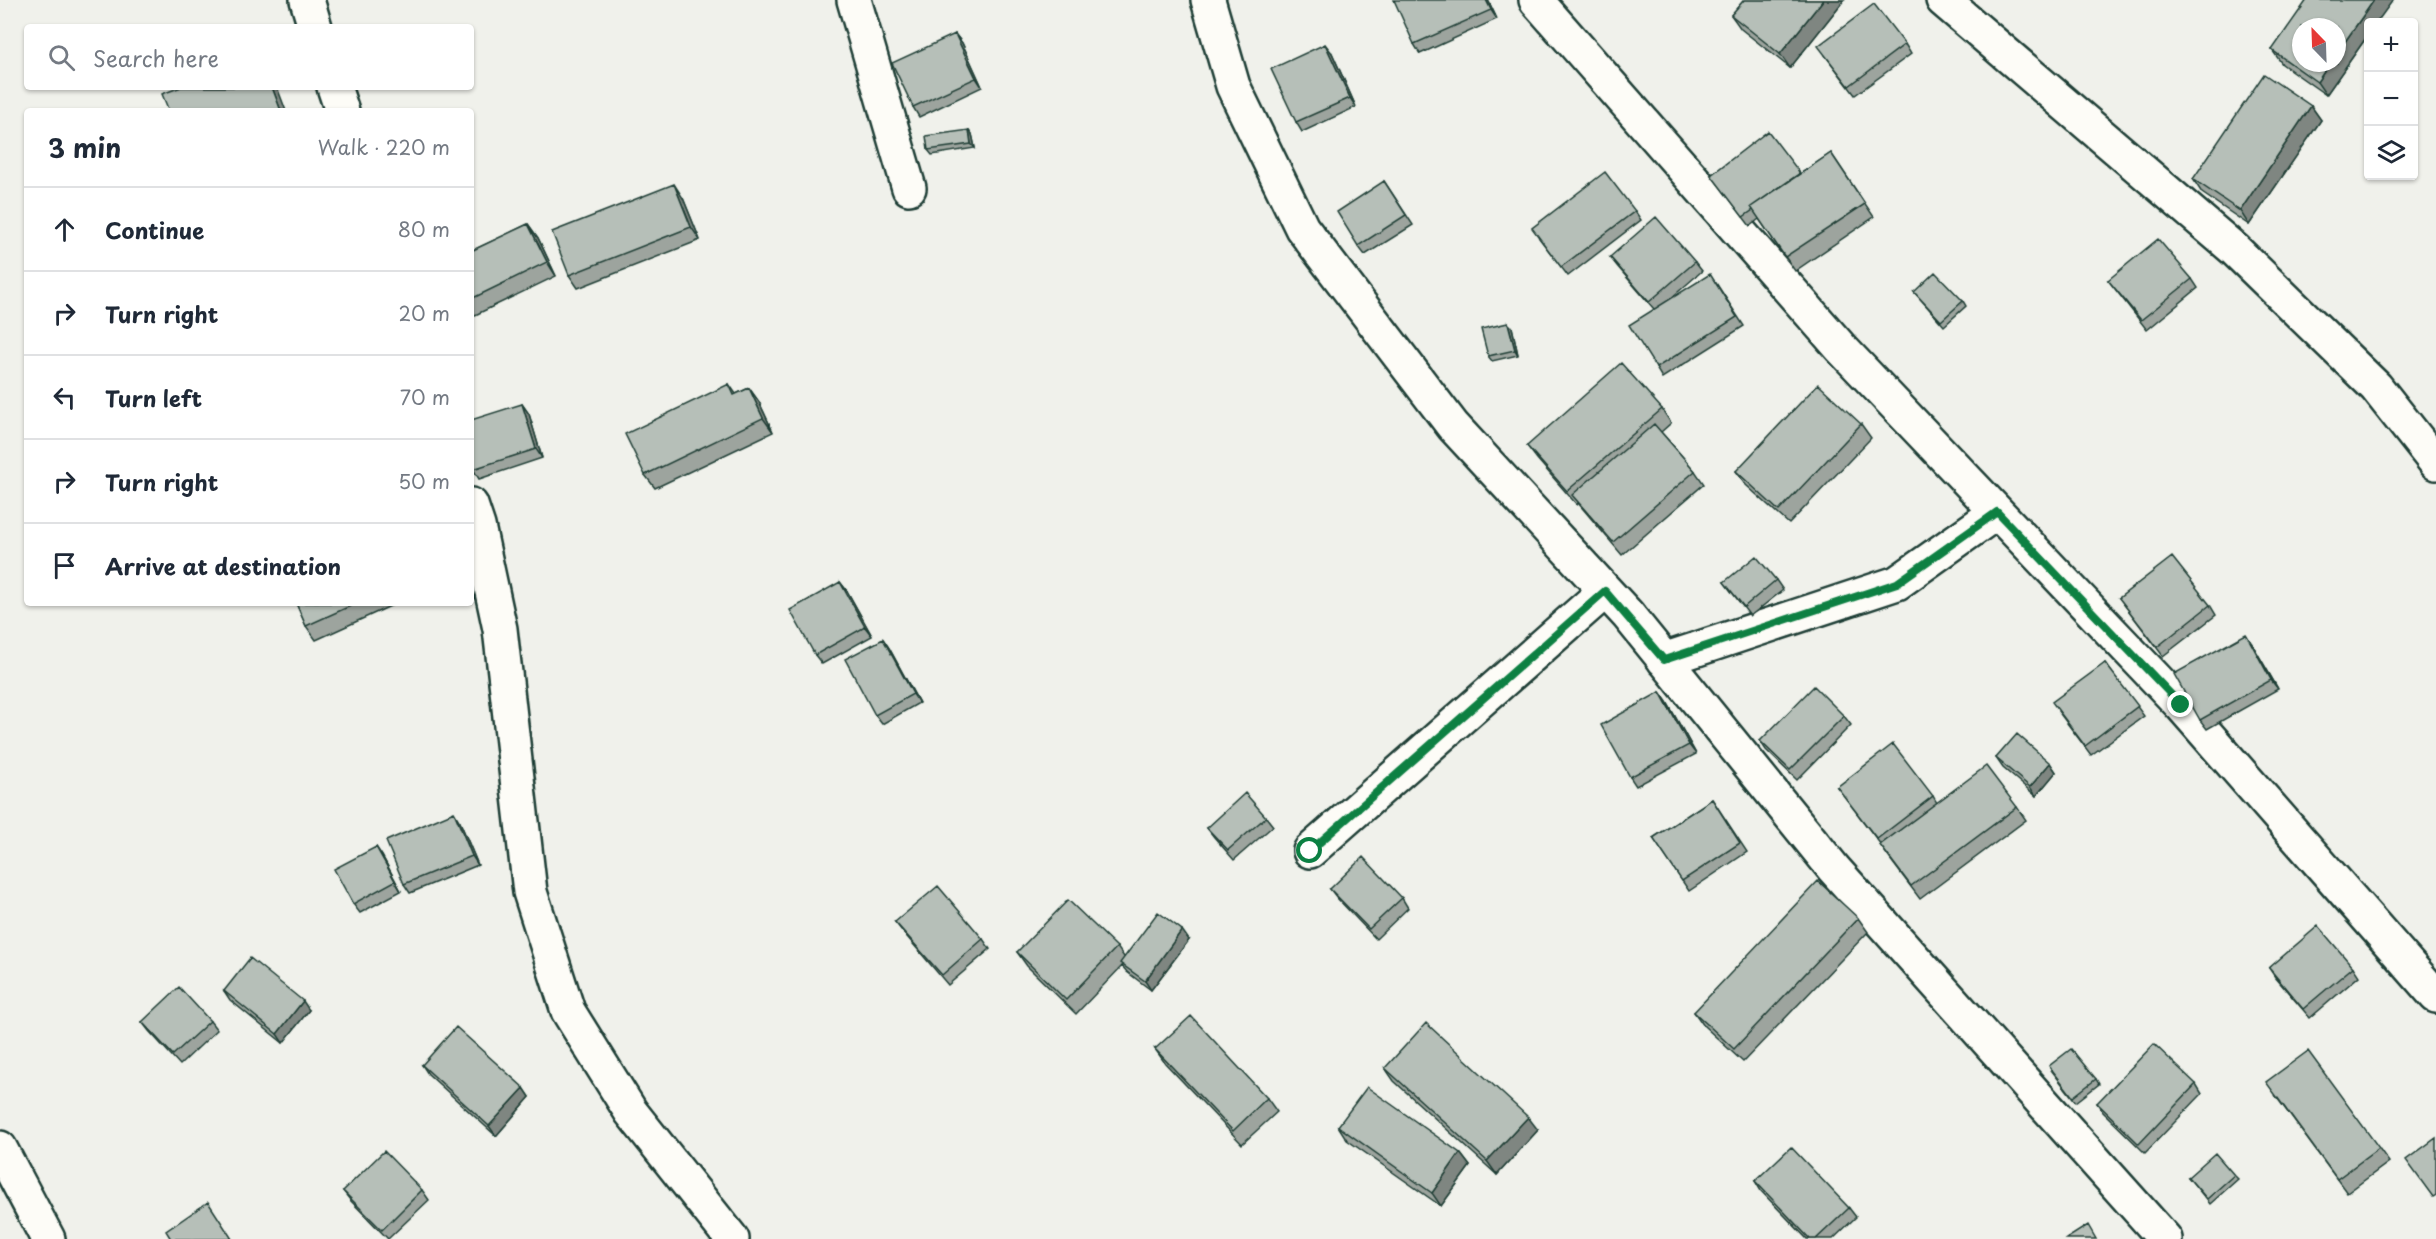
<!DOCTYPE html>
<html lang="en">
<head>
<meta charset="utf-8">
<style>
  :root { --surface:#fff; --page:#f6f6f7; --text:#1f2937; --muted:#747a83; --line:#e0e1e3 }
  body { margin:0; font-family:"Playpen Sans",sans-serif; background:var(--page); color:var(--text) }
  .controls { position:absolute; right:18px; top:18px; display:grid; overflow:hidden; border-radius:6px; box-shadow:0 2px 4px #0004 }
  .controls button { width:54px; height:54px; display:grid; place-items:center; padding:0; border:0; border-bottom:2px solid var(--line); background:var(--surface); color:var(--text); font:30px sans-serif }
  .compass { position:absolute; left:2292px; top:18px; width:54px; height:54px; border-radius:50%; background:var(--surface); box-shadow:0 2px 4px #0004; rotate:337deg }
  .stop { position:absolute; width:18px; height:18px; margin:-14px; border:4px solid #0b8043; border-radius:50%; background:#fff }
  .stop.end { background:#0b8043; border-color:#fff; box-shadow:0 2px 6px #0008 }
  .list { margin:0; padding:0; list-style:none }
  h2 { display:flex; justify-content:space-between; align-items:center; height:78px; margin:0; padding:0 24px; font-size:26px }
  h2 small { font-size:20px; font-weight:400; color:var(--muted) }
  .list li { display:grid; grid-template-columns:39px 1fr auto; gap:18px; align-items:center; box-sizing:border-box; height:84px; padding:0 24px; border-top:2px solid var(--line) }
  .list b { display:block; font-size:22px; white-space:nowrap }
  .list em { font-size:20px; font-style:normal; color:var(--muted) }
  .icon { flex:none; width:33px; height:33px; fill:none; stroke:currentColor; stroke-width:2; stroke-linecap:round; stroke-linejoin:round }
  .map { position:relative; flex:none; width:2436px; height:1239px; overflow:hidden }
  .search { position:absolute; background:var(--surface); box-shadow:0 2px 4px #0004; left:24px; top:24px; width:450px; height:66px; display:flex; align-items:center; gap:15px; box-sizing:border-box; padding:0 21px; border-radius:6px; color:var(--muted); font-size:22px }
  .panel { position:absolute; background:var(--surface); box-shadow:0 2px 4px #0004; left:24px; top:108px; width:450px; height:498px; border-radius:6px }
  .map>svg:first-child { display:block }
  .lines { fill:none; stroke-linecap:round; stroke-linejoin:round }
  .street-casing { stroke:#1f3d34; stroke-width:38 }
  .street { stroke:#fdfcf7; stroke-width:33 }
  .wall { fill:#9da49e; stroke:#1f3d34; stroke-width:1.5 }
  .shaded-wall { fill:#7f8681; stroke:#1f3d34; stroke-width:1.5 }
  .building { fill:#b6bfb8; stroke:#1f3d34; stroke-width:1.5 }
  .route { stroke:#0b8043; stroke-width:8 }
</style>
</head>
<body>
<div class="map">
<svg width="2436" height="1239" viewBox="0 0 2436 1239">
  <rect width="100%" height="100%" fill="#f0f1eb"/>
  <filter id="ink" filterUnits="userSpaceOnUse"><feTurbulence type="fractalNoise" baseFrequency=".0167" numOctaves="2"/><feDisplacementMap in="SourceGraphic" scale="12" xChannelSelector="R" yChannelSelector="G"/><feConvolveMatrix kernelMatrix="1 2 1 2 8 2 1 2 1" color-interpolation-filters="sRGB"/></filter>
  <g filter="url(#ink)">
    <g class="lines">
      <defs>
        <path id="street" d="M 307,0 L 315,27
          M 854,0 L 909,188
          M 1208,0 L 1233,86 L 1302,228 L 1453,426 L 1628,615 L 1834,869 L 2165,1239
          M 1536,0 L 1841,348 L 2181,705 L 2436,996
          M 1943,0 L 2234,249 L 2376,387 L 2436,463
          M 334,87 L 342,111
          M 471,505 L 478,526 L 500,629 L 530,892 L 568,1011 L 631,1112 L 732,1239
          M 1664,660 L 1897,583 L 1997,512
          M 1310,851 L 1605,591
          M 0,1148 L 48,1239"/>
      </defs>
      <!-- street casing -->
      <use href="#street" class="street-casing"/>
      <!-- street -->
      <use href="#street" class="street"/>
    </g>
    <!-- wall -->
    <path class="wall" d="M 1488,0 L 1497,19 L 1420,54 L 1414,44 Z
      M 1744,0 L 1844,0 L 1790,68 L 1741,29 L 1731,15 Z
      M 2368,22 L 2368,35 L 2326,95 L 2282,64 L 2272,50 Z
      M 955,34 L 962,43 L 982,87 L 919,117 L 913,107 Z
      M 1905,44 L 1911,54 L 1855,95 L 1825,55 Z
      M 1332,53 L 1356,107 L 1302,132 L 1296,122 Z
      M 2311,106 L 2321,120 L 2249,225 L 2202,193 L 2193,179 Z
      M 969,130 L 972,134 L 975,148 L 932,155 L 928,150 Z
      M 1831,153 L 1874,217 L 1795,271 L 1759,219 L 1750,226 L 1711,175 L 1800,174 Z
      M 1384,181 L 1413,225 L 1365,255 L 1358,246 Z
      M 683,198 L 700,240 L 578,288 L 569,275 Z
      M 1635,211 L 1641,220 L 1568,276 L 1539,238 Z
      M 528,224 L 538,238 L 556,276 L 471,317 L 471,251 Z
      M 1610,257 L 1695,262 L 1702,271 L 1670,299 L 1716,283 L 1744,326 L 1662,378 L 1656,368 L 1654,309 L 1617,266 Z
      M 2192,279 L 2198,288 L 2147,330 L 2108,280 Z
      M 1914,292 L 1963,301 L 1966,306 L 1944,326 Z
      M 1512,327 L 1518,355 L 1492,361 L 1488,356 Z
      M 729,384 L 736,394 L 749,388 L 759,402 L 773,432 L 655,488 L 645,475 Z
      M 522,404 L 529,414 L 542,458 L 479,479 L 473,469 Z
      M 1662,409 L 1671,423 L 1661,432 L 1695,471 L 1704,484 L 1622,555 L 1578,503 L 1577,505 L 1537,459 L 1527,446 Z
      M 1861,424 L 1871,438 L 1789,524 L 1746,485 L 1736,471 Z
      M 1776,580 L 1783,590 L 1750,616 L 1724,582 Z
      M 840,582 L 847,591 L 872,636 L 822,664 L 815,655 Z
      M 2119,598 L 2210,605 L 2216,615 L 2163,656 Z
      M 296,603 L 397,603 L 316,640 L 306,626 Z
      M 883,639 L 889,648 L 919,703 L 882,724 L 875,715 Z
      M 2252,644 L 2278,689 L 2207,729 L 2200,720 Z
      M 2105,663 L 2144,716 L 2091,755 L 2058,711 Z
      M 1660,692 L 1667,702 L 1696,754 L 1636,786 L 1630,777 Z
      M 1844,716 L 1851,725 L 1797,780 L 1766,750 L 1760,741 Z
      M 1996,758 L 2050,763 L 2056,772 L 2036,796 L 2003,768 Z
      M 1837,787 L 1933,796 L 1937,803 L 2017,807 L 2026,820 L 1920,899 L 1890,859 L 1880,845 L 1881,845 Z
      M 1712,799 L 1747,852 L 1689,891 L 1653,838 Z
      M 1266,817 L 1273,826 L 1234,860 L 1214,837 L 1207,828 Z
      M 460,822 L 478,865 L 410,893 L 404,884 Z
      M 376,847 L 382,856 L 401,891 L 360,913 L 353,904 Z
      M 1330,889 L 1402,898 L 1408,908 L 1376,939 L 1337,898 Z
      M 1858,918 L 1868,932 L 1743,1062 L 1704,1026 L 1694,1012 Z
      M 895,922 L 983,939 L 990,949 L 948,985 L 902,931 Z
      M 1189,940 L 1151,990 L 1127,972 L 1122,966 L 1076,1014 L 1027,966 L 1017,952 L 1117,947 L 1124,957 Z
      M 2353,967 L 2359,976 L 2310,1018 L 2275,977 L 2269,968 Z
      M 224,991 L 309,1010 L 283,1043 L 230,1000 Z
      M 210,1021 L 217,1030 L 180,1065 L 149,1031 L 142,1022 Z
      M 1155,1049 L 1267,1098 L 1277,1112 L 1242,1144 L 1165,1063 Z
      M 422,1065 L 524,1088 L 530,1097 L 496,1136 L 428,1074 Z
      M 1385,1068 L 1538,1130 L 1497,1175 L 1394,1081 Z
      M 2052,1071 L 2096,1079 L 2099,1084 L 2076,1102 Z
      M 2196,1084 L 2202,1094 L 2145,1153 L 2103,1112 L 2097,1103 Z
      M 2275,1095 L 2379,1148 L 2389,1162 L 2347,1193 Z
      M 1338,1126 L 1460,1153 L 1470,1166 L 1441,1206 L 1347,1140 Z
      M 2234,1175 L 2238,1179 L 2210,1204 L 2188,1177 Z
      M 1755,1181 L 1849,1208 L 1856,1217 L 1833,1239 L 1807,1239 L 1761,1191 Z
      M 422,1190 L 429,1200 L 388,1239 L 350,1200 L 343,1191 Z"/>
    <!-- shaded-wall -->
    <path class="shaded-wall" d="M 1486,0 L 1488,0 L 1497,19 L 1491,10 Z
      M 1823,0 L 1844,0 L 1790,68 L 1780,54 Z
      M 2374,0 L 2393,0 L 2377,22 L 2368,22 L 2368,35 L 2326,95 L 2317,82 L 2330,63 L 2337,63 L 2337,53 Z
      M 955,34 L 962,43 L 982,87 L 976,78 Z
      M 1325,44 L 1332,53 L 1356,107 L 1350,98 Z
      M 272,87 L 277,87 L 286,111 L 281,111 Z
      M 2311,106 L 2321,120 L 2249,225 L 2240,211 Z
      M 969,130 L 972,134 L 975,148 L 971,144 Z
      M 674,184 L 683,198 L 700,240 L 691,227 Z
      M 528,224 L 538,238 L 556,276 L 547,262 Z
      M 1508,323 L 1512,327 L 1518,355 L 1515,350 Z
      M 749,388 L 759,402 L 773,432 L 763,418 Z
      M 522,404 L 529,414 L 542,458 L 536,449 Z
      M 840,582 L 847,591 L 872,636 L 865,627 Z
      M 2246,634 L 2252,644 L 2278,689 L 2271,680 Z
      M 883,639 L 889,648 L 919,703 L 913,694 Z
      M 1660,692 L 1667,702 L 1696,754 L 1689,745 Z
      M 2050,763 L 2056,772 L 2036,796 L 2030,787 Z
      M 454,812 L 460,822 L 478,865 L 472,856 Z
      M 376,847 L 382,856 L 401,891 L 395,881 Z
      M 1182,930 L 1189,940 L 1151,990 L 1145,981 Z
      M 303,1001 L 309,1010 L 283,1043 L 277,1034 Z
      M 524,1088 L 530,1097 L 496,1136 L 489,1126 Z
      M 1528,1117 L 1538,1130 L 1497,1175 L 1487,1161 Z
      M 1460,1153 L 1470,1166 L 1441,1206 L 1432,1193 Z"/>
    <!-- building -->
    <path class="building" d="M 1394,0 L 1486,0 L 1491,10 L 1414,44 Z
      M 1744,0 L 1823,0 L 1780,54 L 1731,15 Z
      M 2307,0 L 2374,0 L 2337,53 L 2337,27 L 2301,27 L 2301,63 L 2330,63 L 2317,82 L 2272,50 Z
      M 1874,4 L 1905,44 L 1849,86 L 1818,46 Z
      M 955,34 L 976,78 L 913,107 L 892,63 Z
      M 1325,44 L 1350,98 L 1296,122 L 1271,69 Z
      M 2264,74 L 2311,106 L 2240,211 L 2193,179 Z
      M 181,87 L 272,87 L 281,111 L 169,111 L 162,94 Z
      M 969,130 L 971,144 L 928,150 L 926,136 Z
      M 1768,131 L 1800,173 L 1751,207 L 1753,210 L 1743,217 L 1711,175 Z
      M 1831,153 L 1865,204 L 1785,257 L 1751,207 Z
      M 1605,172 L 1635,211 L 1561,267 L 1532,228 Z
      M 1384,181 L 1406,215 L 1358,246 L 1337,212 Z
      M 674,184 L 691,227 L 569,275 L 552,232 Z
      M 1656,217 L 1695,262 L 1649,302 L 1610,257 Z
      M 528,224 L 547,262 L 471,299 L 471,251 Z
      M 2158,239 L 2192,279 L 2141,320 L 2108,280 Z
      M 1935,272 L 1963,301 L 1941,321 L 1914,292 Z
      M 1710,274 L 1737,317 L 1656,368 L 1629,325 Z
      M 1508,323 L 1515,350 L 1488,356 L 1481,329 Z
      M 1621,363 L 1662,409 L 1567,491 L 1527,446 Z
      M 729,384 L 734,395 L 749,388 L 763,418 L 645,475 L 625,434 Z
      M 1818,384 L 1861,424 L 1779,511 L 1736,471 Z
      M 522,404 L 536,449 L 473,469 L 471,464 L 471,420 Z
      M 1654,424 L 1695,471 L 1613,542 L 1572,495 Z
      M 1756,556 L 1776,580 L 1744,607 L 1724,582 Z
      M 2172,557 L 2210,605 L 2157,647 L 2119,598 Z
      M 840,582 L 865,627 L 815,655 L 790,610 Z
      M 296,603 L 357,603 L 306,626 Z
      M 2246,634 L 2271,680 L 2200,720 L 2174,674 Z
      M 883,639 L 913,694 L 875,715 L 845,659 Z
      M 2105,663 L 2138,706 L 2085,746 L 2052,702 Z
      M 1814,686 L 1844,716 L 1790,770 L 1760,741 Z
      M 1660,692 L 1689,745 L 1630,777 L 1601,725 Z
      M 2017,734 L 2050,763 L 2030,787 L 1996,758 Z
      M 1893,744 L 1933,796 L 1877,839 L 1837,787 Z
      M 1986,766 L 2017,807 L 1911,886 L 1880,845 Z
      M 1245,793 L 1266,817 L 1228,850 L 1207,828 Z
      M 1712,799 L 1740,843 L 1682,881 L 1653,838 Z
      M 454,812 L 472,856 L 404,884 L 386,841 Z
      M 376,847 L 395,881 L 353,904 L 334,869 Z
      M 1363,857 L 1402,898 L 1369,929 L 1330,889 Z
      M 1818,881 L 1858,918 L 1734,1049 L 1694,1012 Z
      M 938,886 L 983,939 L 942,975 L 895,922 Z
      M 1068,900 L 1117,947 L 1066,1000 L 1017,952 Z
      M 1158,912 L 1182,930 L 1145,981 L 1120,963 Z
      M 2318,926 L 2353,967 L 2303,1009 L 2269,968 Z
      M 250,958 L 303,1001 L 277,1034 L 224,991 Z
      M 179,987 L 210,1021 L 173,1055 L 142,1022 Z
      M 1191,1016 L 1267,1098 L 1233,1131 L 1155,1049 Z
      M 1426,1023 L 1528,1117 L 1487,1161 L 1385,1068 Z
      M 456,1027 L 524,1088 L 489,1126 L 422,1065 Z
      M 2154,1044 L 2196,1084 L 2139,1144 L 2097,1103 Z
      M 2071,1049 L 2096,1079 L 2073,1097 L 2049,1066 Z
      M 2308,1051 L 2379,1148 L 2337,1179 L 2266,1082 Z
      M 1367,1087 L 1460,1153 L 1432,1193 L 1338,1126 Z
      M 2436,1138 L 2436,1195 L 2433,1197 L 2406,1160 Z
      M 1791,1147 L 1849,1208 L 1816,1239 L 1810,1239 L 1755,1181 Z
      M 384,1151 L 422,1190 L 382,1230 L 343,1191 Z
      M 2215,1153 L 2234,1175 L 2207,1199 L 2188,1177 Z
      M 208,1202 L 232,1239 L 171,1239 L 166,1231 Z
      M 2088,1225 L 2096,1239 L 2066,1239 Z"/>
  </g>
  <g class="lines" filter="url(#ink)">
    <!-- route -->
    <path class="route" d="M 1310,851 L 1605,591 L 1664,660 L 1897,583 L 1997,512 L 2181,705"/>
  </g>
</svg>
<div class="controls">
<button>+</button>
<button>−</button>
<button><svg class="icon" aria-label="layers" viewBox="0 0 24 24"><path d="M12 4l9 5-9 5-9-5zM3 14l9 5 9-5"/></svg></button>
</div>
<svg class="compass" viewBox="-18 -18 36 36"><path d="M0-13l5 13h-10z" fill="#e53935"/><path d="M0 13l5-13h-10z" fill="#747a83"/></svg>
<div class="stop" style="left:1310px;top:851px"></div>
<div class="stop end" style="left:2181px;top:705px"></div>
<div class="search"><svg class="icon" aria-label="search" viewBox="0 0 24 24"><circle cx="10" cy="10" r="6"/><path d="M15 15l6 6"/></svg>Search here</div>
<section class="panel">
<h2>3 min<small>Walk · 220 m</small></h2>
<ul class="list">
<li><svg class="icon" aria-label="ahead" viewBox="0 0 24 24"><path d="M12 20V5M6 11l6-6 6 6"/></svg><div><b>Continue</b></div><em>80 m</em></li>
<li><svg class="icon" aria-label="right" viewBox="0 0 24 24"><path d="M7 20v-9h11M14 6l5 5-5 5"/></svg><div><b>Turn right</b></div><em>20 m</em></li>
<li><svg class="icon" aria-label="left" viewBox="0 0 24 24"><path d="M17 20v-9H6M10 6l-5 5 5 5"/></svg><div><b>Turn left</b></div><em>70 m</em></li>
<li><svg class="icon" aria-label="right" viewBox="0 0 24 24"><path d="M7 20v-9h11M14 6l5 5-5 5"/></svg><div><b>Turn right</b></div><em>50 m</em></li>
<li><svg class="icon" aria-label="arrive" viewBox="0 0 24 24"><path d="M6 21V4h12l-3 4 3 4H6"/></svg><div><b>Arrive at destination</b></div></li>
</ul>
</section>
</div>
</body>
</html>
